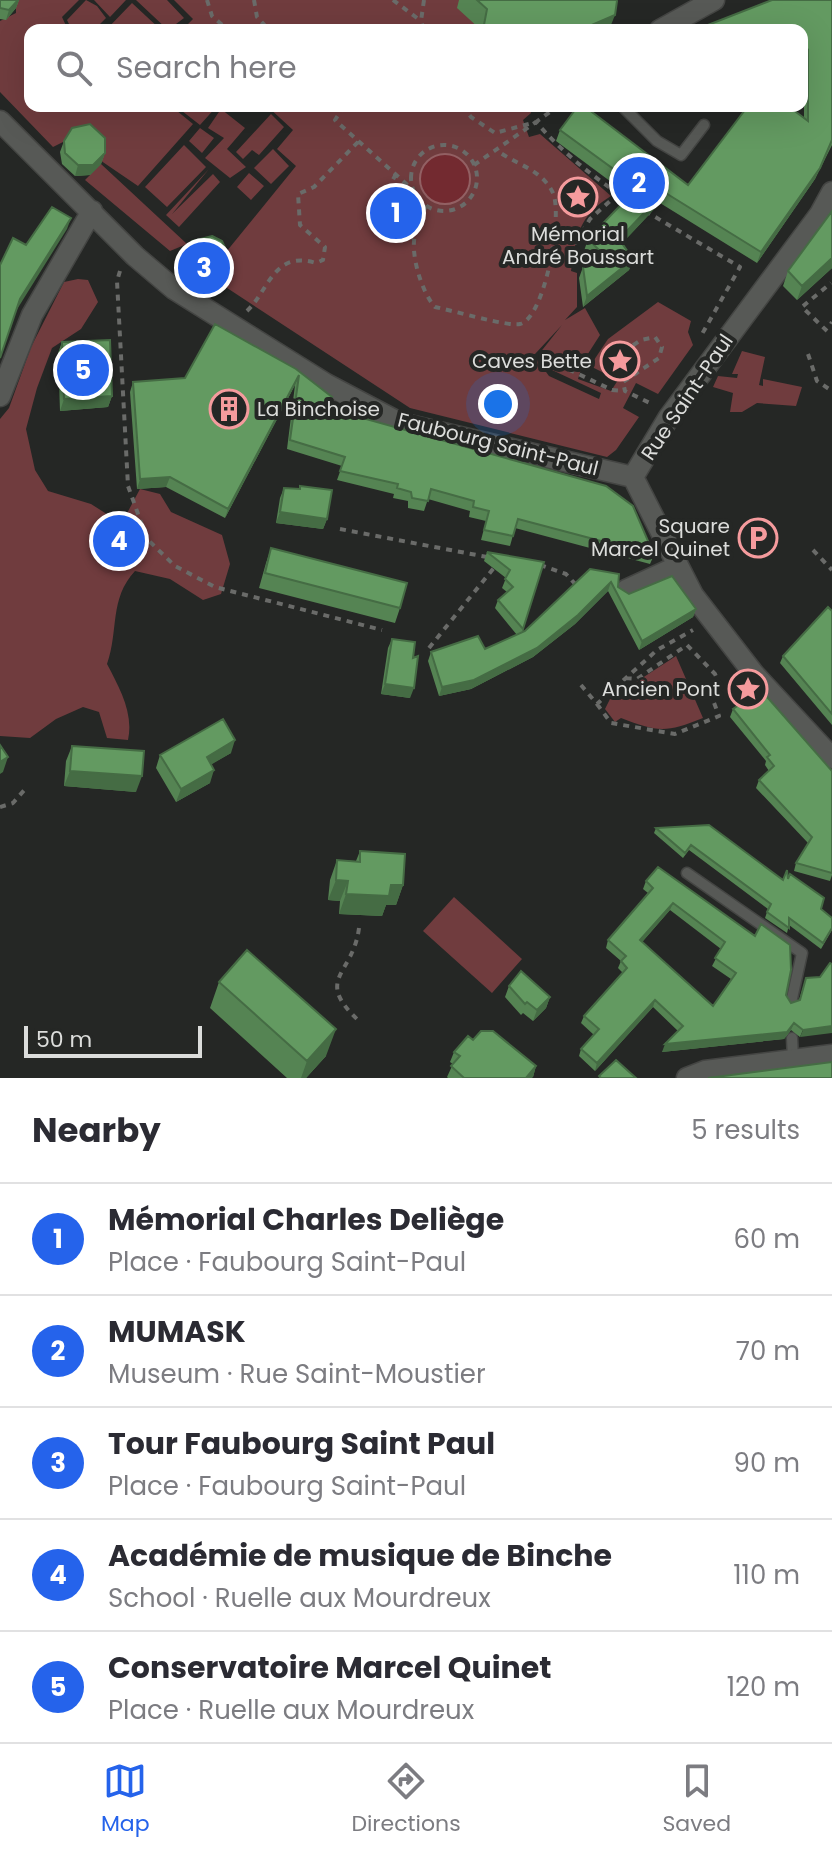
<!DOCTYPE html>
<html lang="en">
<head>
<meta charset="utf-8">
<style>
  :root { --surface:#fff; --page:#f7f7f7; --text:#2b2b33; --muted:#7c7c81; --line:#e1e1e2; --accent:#2563eb }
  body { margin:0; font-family:Poppins,sans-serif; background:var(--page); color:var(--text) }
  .scale { position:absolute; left:24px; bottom:20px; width:178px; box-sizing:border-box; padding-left:8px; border:4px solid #dcdddb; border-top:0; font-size:22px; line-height:28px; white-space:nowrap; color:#dcdddb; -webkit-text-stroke:6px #252725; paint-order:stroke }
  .you { position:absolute; left:498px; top:404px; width:28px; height:28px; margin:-20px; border:6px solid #fff; border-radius:50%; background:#1a73e8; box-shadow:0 0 0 12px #1a73e833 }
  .badge { display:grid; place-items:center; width:52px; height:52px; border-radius:50%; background:var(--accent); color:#fff; font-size:26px; font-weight:700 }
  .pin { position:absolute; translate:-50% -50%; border:4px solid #fff; box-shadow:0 2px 8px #0006 }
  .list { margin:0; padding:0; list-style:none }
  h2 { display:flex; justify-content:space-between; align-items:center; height:104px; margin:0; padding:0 32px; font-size:34px }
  h2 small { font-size:26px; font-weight:400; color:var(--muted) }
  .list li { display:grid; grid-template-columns:52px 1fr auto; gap:24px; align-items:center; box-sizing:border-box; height:112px; padding:0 32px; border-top:2px solid var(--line) }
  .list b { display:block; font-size:30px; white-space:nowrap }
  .list p { margin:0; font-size:26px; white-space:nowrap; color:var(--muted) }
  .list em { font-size:26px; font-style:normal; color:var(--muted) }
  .icon { flex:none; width:44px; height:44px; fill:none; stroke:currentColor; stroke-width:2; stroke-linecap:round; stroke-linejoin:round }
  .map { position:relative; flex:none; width:832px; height:1078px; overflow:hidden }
  .search { position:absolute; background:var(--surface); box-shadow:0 8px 32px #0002; left:24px; right:24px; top:24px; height:88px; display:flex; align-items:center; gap:20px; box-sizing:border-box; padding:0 28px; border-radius:16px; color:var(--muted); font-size:30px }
  .sheet { height:664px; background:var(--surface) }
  nav { display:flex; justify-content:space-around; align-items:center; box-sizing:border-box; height:112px; border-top:2px solid var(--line); background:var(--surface); font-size:22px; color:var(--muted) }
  nav a { display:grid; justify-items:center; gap:4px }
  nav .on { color:var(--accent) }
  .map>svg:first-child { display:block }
  .green { fill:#703c3e; fill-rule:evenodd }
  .water { fill:#732a30; stroke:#926063; stroke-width:2 }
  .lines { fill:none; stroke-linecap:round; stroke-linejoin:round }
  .lane-casing { stroke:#444543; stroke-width:13 }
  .street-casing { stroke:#444543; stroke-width:23 }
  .path { stroke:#6a6b69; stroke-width:4; stroke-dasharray:6 6; stroke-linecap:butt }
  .lane { stroke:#575956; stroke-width:10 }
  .street { stroke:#575956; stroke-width:20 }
  .wall { fill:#558453; fill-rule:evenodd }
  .shaded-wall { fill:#456c44 }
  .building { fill:#639a61; stroke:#456c44; stroke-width:2; fill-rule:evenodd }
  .labels { text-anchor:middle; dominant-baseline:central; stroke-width:8; stroke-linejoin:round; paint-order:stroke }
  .poi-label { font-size:20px; fill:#dcdddb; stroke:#252725; text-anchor:end }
  .street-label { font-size:20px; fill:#dcdddb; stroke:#252725 }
</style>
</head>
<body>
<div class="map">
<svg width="832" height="1078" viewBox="0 0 832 1078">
  <rect width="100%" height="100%" fill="#252725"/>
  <!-- green -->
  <path class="green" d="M 16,0 L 79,0 L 62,17 L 68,30 L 30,30 L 30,106 L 171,106 L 193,124 L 138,186 L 69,139 L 53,147 L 0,92 L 0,21 L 16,13 Z
    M 86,0 L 97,6 L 106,18 L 99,25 L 100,30 L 72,30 L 67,20 Z
    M 94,0 L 126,0 L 110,17 Z
    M 136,0 L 167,0 L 184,18 L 168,30 Z
    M 174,0 L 459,0 L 482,22 L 480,30 L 182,30 L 193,19 Z
    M 132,3 L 161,30 L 106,30 Z
    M 186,106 L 217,106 L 200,125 L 182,111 Z
    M 267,106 L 529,106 L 531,113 L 523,120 L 529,137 L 540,134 L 611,196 C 579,216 576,235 571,271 L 577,273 L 577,307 L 565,320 L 585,308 L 600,335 L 584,360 L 578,379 L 611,391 L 618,380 L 590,366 L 608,339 L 658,302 L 691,321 L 688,332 L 693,345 L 658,394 L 636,383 L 623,408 L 639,417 L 616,450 L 607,457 L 410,408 L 218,282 L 225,270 L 222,257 L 296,166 L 277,149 L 293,130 ZM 562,325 L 539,354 L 552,370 L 601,393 L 599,399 L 549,376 L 535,357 L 509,357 L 535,354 Z
    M 221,109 L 245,128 L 227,149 L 246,167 L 230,178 L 205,158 L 224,138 L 208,128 Z
    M 271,114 L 284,127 L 259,155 L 252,150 L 243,159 L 236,152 Z
    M 200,128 L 214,138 L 202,153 L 189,141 Z
    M 184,145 L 206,167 L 167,207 L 145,187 Z
    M 273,149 L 289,166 L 271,184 L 254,168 Z
    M 101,164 L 187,244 L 170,251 L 85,180 Z
    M 209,169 L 172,214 L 213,174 L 220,182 L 179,227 L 166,215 Z
    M 249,173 L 264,186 L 251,200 L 237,187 Z
    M 78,279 L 88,280 L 98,302 L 81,329 L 52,348 L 37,388 L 26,429 L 35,470 L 48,491 L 91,504 L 113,518 L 125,517 L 140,489 L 160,494 L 171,512 L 222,535 L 230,564 L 221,594 L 203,600 L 170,579 L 135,571 C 109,599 119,630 107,664 C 119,687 134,713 128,740 L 107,738 L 99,712 L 83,707 L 56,719 L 30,738 L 0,736 L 0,419 L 9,408 L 31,347 L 64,282 Z
    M 742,351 L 765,357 L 759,385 L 763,386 L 763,379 L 802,387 L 796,406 L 757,403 L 742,412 L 730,412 L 733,393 L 713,387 L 718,376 L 737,378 L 738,374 L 732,374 Z
    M 676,656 L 703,718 C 666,733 657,732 621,718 L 615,722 L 605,709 L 610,699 Z
    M 454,897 L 522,959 L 492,993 L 423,931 Z"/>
  <!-- water -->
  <path class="water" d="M420 179a25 25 0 1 1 50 0a25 25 0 1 1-50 0Z"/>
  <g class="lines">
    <defs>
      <path id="lane" d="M 622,106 L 657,141 L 681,155 L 704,125
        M 687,873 L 802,953 L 791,1003
        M 792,1038 L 793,1059"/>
      <path id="street" d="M 660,30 L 714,0
        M 0,121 L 135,256 L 174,289 L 326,384 L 400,423 L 633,477
        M 0,396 L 32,315 L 92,211
        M 633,477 L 669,417 L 820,214 L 832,192
        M 633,477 L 693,595 L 754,674 L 832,758
        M 626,590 L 676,567
        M 687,1078 L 705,1071 L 832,1055"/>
    </defs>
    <!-- lane casing -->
    <use href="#lane" class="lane-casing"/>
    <!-- street casing -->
    <use href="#street" class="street-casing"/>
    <!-- path -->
    <path class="path" d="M 207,0 L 212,16 L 228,30
      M 254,0 L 257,17 L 269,30
      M 393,0 L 421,21
      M 424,0 L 421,21 L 424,30
      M 344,106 L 335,120 L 413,190
      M 462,106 L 471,117 L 495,133 L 536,122 L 558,106
      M411 178a33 33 0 1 1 66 0a33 33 0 1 1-66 0Z
      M 474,165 L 536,122 C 564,154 593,177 628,200
      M 396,174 L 378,207 L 398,228 L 413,238
      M 426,205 C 423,215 417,225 415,235 C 410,254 422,293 435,307 C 451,310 508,327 520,324 C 545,318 563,215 553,193 C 542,169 514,164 495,149
      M 645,211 L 740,267 L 702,334
      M 553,236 L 576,243 L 590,219 L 618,194
      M 120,271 L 117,281 L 128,486 L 147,539 L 175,566 L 215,587 L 382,630
      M 247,311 C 269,290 274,250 316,263 L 323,260 L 325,247 L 300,225 L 298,194 L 314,187 L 359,141
      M 831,324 L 832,322
      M 827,331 L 802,307 L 831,283
      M 808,354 L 817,381 L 832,391
      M 547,359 L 612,390 L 625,391
      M 603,365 L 641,340 L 655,337 L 662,347 L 659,358 L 623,382 L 625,391 L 652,404
      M 340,529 L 487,557
      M 813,550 L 832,570
      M 540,565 L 566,574 L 576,585
      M 429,648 L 497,564
      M 581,685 L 597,704 L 657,650 L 693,630
      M 597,704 L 611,723 L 675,734 L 719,716 L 713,700 L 720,686 L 715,674 L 687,645 L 637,679 L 624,678
      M 0,807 L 13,803 L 27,787
      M 359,928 C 353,976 313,978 359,1021"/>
    <!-- lane -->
    <use href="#lane" class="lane"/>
    <!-- street -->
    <use href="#street" class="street"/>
  </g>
  <!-- wall -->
  <path class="wall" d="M 0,0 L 19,0 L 16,8 L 6,20 L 0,19 Z
    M 459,0 L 616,0 L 609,30 L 480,30 L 480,29 L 457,8 Z
    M 832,1 L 832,145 L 815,179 L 757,263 L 660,203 L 622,243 L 633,259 L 629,270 L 583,307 L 579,278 L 583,267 L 592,258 L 584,251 L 588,239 L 630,196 L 556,141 L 560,130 L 688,185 L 804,118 L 804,61 L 802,62 Z
    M 64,141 L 105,153 L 101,164 L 90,175 L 75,176 L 62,164 L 60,152 Z
    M 832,211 L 832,268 L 797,300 L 783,286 L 788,271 Z
    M 186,255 L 220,280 L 207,288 L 186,279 L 182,265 Z
    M 215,324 L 332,397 L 327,408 L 654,555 L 650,564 L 515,528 L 510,546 L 481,540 L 486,521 L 469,517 L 470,511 L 428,499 L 424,511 L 408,508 L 408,501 L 393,498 L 394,494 L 337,480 L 342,466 L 287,449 L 295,385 L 225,518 L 166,487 L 137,489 L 130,392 L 133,382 L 185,378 Z
    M 62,342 L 112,396 L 108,407 L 60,411 L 58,353 Z
    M 284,488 L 299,489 L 327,519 L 323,529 L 276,523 L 280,498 Z
    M 271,548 L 400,608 L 395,623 L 259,588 L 266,563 Z
    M 487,552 L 544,562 L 522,633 L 525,631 L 590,569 L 629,594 L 696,609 L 693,617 L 639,650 L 608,591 L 575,624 L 533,657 L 471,689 L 439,696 L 428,661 L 431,652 L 485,649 L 517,635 L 495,608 L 498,600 L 507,592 L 502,588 L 506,578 L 484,561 Z
    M 832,611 L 832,725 L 780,663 L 783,656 Z
    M 392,639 L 413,658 L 410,698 L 381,694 L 388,648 Z
    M 733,709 L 832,771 L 832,875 L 830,881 L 794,871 L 796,863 L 808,843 L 756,788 L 759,780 L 769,771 L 765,765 L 766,761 L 730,717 Z
    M 72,746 L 136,792 L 64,786 L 66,761 Z
    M 231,753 L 211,764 L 210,783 L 176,802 L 156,768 L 160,755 Z
    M 656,828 L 783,880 L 788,879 L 832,918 L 832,930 L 821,949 L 789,925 L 787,933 L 765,918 L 768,909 L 689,850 L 683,858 L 654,833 Z
    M 360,851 L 403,885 L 396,905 L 386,905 L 382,916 L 339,914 L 340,901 L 328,900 L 330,880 L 337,860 L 356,861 Z
    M 658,867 L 786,995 L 791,1003 L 799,1000 L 806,978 L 820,977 L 830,963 L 800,1037 L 791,1030 L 784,1039 L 662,1052 L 678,1031 L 653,1007 L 595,1071 L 579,1056 L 581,1049 L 594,1035 L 581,1023 L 584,1016 L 623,973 L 618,968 L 621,961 L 606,948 L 608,940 L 648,893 L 643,889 L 646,881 ZM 670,910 L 721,949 L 712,966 L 731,979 L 713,1006 L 642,942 Z
    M 219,982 L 326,1056 L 306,1078 L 287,1078 L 210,1008 Z
    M 509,986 L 550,997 L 546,1008 L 533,1021 L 523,1013 L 521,1015 L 505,997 Z
    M 473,1040 L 536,1066 L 533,1077 L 531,1078 L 448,1078 L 447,1077 L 453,1064 L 450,1062 L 454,1052 Z"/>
  <!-- shaded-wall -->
  <path class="shaded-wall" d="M 18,0 L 19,0 L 16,8 L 6,20 L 9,10 Z
    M 615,15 L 609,30 L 586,30 L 587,27 Z
    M 808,50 L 804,61 L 802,62 L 802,52 Z
    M 832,140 L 815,179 L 757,263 L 761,252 Z
    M 105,153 L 101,164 L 90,175 L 75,176 L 78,165 Z
    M 664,192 L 660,203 L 615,251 L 619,239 Z
    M 71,218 L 67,229 L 16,311 L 20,299 Z
    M 832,258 L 832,268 L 797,300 L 802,286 Z
    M 633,259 L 629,270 L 583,307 L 587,296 Z
    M 224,269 L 220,280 L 207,288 L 211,278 Z
    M 299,375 L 295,385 L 225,518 L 228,509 Z
    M 112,396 L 108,407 L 60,411 L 64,399 Z
    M 170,477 L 166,487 L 137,489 L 140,479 Z
    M 280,512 L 327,519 L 323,529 L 276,523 Z
    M 611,582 L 608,591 L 575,624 L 533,657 L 471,689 L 439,696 L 442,687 Z
    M 696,609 L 693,617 L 639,650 L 642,641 Z
    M 385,684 L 414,688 L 410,698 L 381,694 Z
    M 235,740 L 231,753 L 202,770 L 207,757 Z
    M 8,757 L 3,772 L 0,774 L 0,762 Z
    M 214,770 L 210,783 L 176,802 L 181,789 Z
    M 70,771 L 142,776 L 136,792 L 64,786 Z
    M 336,880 L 348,881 L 340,901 L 328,900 Z
    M 391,885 L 403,885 L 396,905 L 386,905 L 382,916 L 339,914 L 346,894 Z
    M 673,903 L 670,910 L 637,948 L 640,940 Z
    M 550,997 L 546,1008 L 533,1021 L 537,1010 Z
    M 655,1000 L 653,1007 L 595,1071 L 597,1063 Z
    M 794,1023 L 791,1030 L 784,1039 L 662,1052 L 665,1044 Z
    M 832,1026 L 832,1033 L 800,1037 L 803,1030 Z
    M 336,1029 L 326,1056 L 306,1078 L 301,1078 L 307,1061 Z
    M 536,1066 L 533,1077 L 531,1078 L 526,1078 Z"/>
  <!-- building -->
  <path class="building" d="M 0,0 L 18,0 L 9,10 L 0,8 Z
    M 477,0 L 616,0 L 617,1 L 615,15 L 587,27 L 586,30 L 483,30 L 487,9 Z
    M 772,0 L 832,0 L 832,140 L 820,168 L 761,252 L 664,192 L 619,239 L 633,259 L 587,296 L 583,267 L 600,251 L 588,239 L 638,187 L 560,130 L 578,106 L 584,106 L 688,185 L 748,106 L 788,106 L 808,121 L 808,50 L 802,52 L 802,30 L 695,30 Z
    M 90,124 L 105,138 L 105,153 L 93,165 L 78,165 L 65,153 L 64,141 L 72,128 Z
    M 52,207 L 71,218 L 20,299 L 0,358 L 0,265 L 13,238 L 26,245 Z
    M 832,211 L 832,258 L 802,286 L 788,271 Z
    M 212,236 L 222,241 L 228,254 L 224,269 L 211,278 L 190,269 L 186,255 L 192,241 Z
    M 215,324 L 296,369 L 332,397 L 323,407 L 606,486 L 633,506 L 654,555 L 518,519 L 513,536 L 484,530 L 489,511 L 473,507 L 474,501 L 431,489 L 428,501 L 412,498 L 411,492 L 397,488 L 398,484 L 340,471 L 345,457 L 290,440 L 299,375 L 228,509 L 170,477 L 140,479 L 133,382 L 185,378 Z
    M 110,340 L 112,396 L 64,399 L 62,342 Z
    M 300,486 L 332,490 L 327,519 L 280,512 L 284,488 L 300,489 Z
    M 271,548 L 407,583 L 400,608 L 265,573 Z
    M 487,552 L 544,562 L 523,629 L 498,600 L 513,587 L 505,579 L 510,570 Z
    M 590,569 L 619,574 L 618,587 L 629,594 L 672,576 L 696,609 L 642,641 L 611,582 L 578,615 L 537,648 L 474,680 L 442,687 L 431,652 L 478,636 L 485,649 L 525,631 Z
    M 828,607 L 832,611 L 832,714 L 783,656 Z
    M 392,639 L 415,642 L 413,658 L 418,656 L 414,688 L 385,684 Z
    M 761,690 L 832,771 L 832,873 L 796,863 L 812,837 L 759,780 L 774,766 L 767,757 L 770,755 L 733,709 Z
    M 223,719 L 235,740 L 207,757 L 214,770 L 181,789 L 160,755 Z
    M 0,745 L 8,757 L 0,762 Z
    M 72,746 L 144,751 L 142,776 L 70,771 Z
    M 709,825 L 783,880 L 787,870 L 788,879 L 790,874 L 824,898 L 821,909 L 832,918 L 832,928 L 823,943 L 789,918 L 789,928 L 767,912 L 771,904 L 691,845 L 685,853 L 656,828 Z
    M 360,851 L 405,854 L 403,885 L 391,885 L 389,896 L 346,894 L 348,881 L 336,880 L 337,860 L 360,862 Z
    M 658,867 L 755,936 L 761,924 L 790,945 L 791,970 L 786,995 L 791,1003 L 800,1000 L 806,978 L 820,977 L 830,963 L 832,964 L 832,1026 L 803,1030 L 794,1023 L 787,1032 L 665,1044 L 683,1026 L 655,1000 L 597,1063 L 581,1049 L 599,1029 L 584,1016 L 627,968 L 621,961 L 626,956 L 608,940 L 653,888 L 646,881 ZM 673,903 L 725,942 L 715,958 L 736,973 L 713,1006 L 640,940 Z
    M 247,950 L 336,1029 L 307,1061 L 219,982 Z
    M 521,971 L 550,997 L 537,1010 L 527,1002 L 525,1004 L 509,986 Z
    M 481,1031 L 493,1031 L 536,1066 L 526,1078 L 464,1078 L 451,1066 L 460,1056 L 454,1052 L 468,1036 L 473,1040 Z
    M 616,1060 L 636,1078 L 601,1078 L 599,1076 Z
    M 832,1062 L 832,1078 L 708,1078 Z"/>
  <!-- icons -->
  <defs>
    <symbol id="sight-ring" viewBox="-11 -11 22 22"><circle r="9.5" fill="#252725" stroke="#f59b9d" stroke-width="1.5"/><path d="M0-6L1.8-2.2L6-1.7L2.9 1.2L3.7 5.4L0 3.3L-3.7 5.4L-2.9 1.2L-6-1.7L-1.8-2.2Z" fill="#f59b9d"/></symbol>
    <symbol id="building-ring" viewBox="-11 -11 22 22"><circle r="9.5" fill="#252725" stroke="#f59b9d" stroke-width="1.5"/><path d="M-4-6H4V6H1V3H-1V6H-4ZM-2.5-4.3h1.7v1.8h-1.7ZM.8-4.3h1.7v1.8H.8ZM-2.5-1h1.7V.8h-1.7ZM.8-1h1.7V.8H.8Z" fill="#f59b9d"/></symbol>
    <symbol id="parking-ring" viewBox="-11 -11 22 22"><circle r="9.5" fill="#252725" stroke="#f59b9d" stroke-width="1.5"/><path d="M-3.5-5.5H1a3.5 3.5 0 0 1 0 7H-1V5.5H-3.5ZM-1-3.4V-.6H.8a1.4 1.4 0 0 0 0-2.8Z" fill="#f59b9d"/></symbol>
  </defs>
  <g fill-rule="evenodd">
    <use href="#sight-ring" x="556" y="175" width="44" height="44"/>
    <use href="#sight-ring" x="598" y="339" width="44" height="44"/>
    <use href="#building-ring" x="207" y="387" width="44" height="44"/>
    <use href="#parking-ring" x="736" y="516" width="44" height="44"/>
    <use href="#sight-ring" x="726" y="667" width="44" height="44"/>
  </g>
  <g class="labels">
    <!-- poi labels -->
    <g class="poi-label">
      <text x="578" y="234" text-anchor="middle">Mémorial<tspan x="578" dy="23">André Boussart</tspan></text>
      <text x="592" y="361">Caves Bette</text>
      <text x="257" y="409" text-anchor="start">La Binchoise</text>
      <text x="730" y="526">Square<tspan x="730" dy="23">Marcel Quinet</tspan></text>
      <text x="720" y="689">Ancien Pont</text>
    </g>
    <!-- street labels -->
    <g class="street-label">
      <text transform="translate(687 397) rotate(-56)">Rue Saint-Paul</text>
      <text transform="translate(498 444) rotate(14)">Faubourg Saint-Paul</text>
    </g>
  </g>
</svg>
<div class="scale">50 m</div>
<div class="you"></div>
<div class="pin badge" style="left:396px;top:213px">1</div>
<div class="pin badge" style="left:639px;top:183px">2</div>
<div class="pin badge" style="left:204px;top:268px">3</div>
<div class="pin badge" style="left:119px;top:541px">4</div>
<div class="pin badge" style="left:83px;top:370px">5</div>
<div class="search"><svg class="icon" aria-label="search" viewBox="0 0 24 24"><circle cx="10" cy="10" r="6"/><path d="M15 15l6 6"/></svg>Search here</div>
</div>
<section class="sheet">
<h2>Nearby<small>5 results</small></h2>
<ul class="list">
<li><span class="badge">1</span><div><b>Mémorial Charles Deliège</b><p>Place · Faubourg Saint-Paul</p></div><em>60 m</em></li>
<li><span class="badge">2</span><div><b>MUMASK</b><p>Museum · Rue Saint-Moustier</p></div><em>70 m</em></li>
<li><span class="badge">3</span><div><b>Tour Faubourg Saint Paul</b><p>Place · Faubourg Saint-Paul</p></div><em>90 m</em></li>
<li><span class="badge">4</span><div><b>Académie de musique de Binche</b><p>School · Ruelle aux Mourdreux</p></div><em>110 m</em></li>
<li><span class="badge">5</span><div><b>Conservatoire Marcel Quinet</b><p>Place · Ruelle aux Mourdreux</p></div><em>120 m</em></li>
</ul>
</section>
<nav>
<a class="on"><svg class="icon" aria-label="map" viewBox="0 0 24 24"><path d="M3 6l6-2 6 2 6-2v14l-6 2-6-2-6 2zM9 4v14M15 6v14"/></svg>Map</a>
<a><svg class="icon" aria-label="directions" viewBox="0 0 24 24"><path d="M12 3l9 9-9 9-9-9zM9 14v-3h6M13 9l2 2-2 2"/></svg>Directions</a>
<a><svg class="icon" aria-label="saved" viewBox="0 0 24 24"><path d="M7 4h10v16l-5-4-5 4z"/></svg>Saved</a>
</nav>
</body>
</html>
